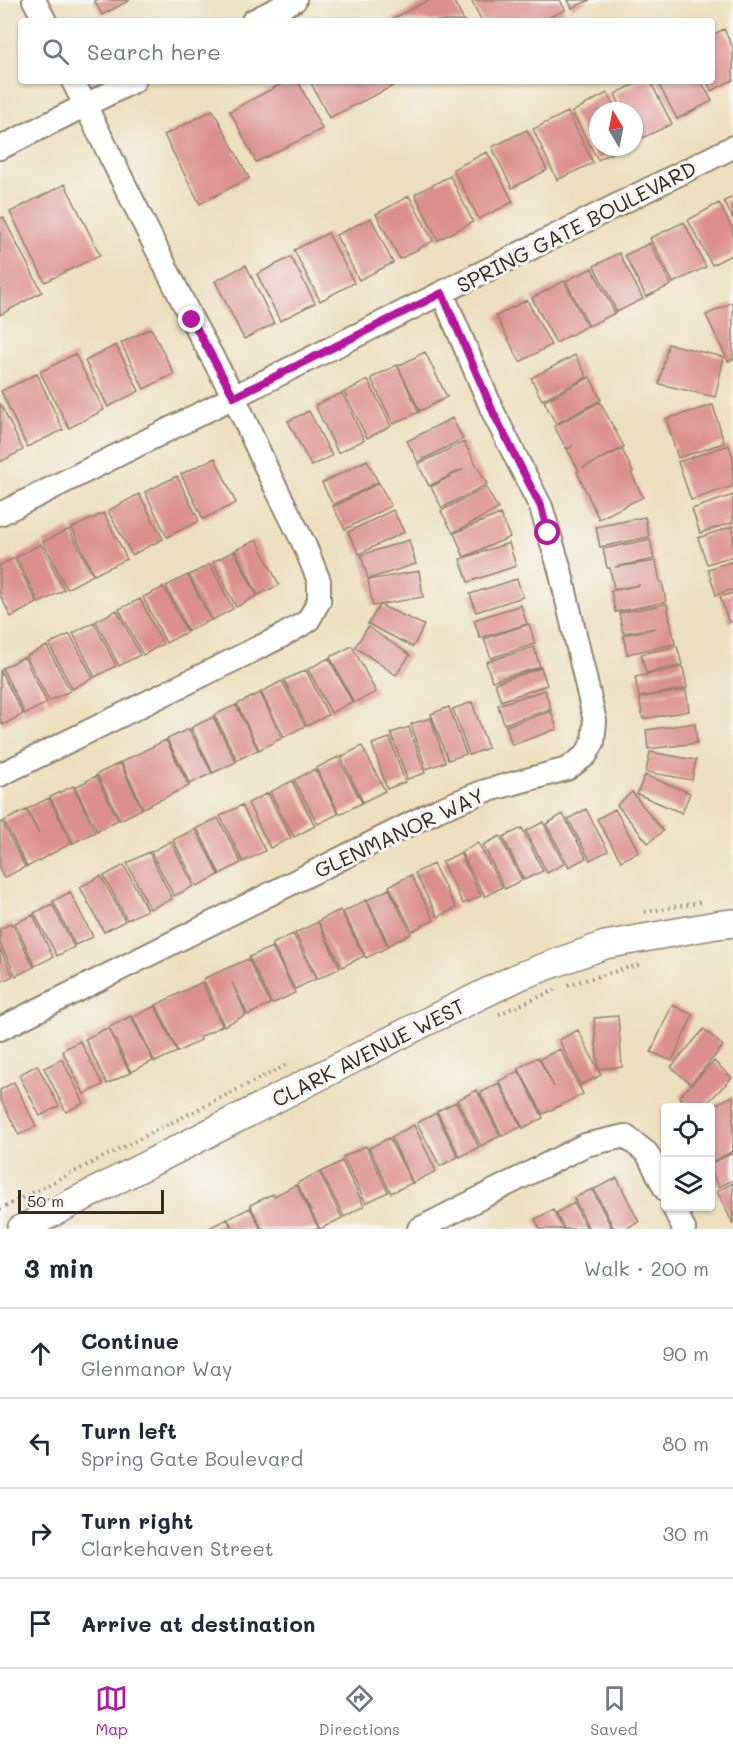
<!DOCTYPE html>
<html lang="en">
<head>
<meta charset="utf-8">
<style>
  :root { --surface:#fff; --page:#f2f2f3; --text:#1f2937; --muted:#747a83; --line:#e0e1e3; --accent:#b5179e }
  body { margin:0; font-family:Mali,sans-serif; background:var(--page); color:var(--text) }
  .controls { position:absolute; right:18px; bottom:18px; display:grid; overflow:hidden; border-radius:6px; box-shadow:0 2px 4px #0004 }
  .controls button { width:54px; height:54px; display:grid; place-items:center; padding:0; border:0; border-bottom:2px solid var(--line); background:var(--surface); color:var(--text); font:30px sans-serif }
  .compass { position:absolute; left:589px; top:102px; width:54px; height:54px; border-radius:50%; background:var(--surface); box-shadow:0 2px 4px #0004; rotate:350deg }
  .scale { position:absolute; left:18px; bottom:15px; width:146px; box-sizing:border-box; padding-left:6px; border:3px solid #3b2a1e; border-top:0; font-size:16px; line-height:21px; white-space:nowrap; color:#3b2a1e; -webkit-text-stroke:4px #f6f6f2; paint-order:stroke }
  .stop { position:absolute; width:18px; height:18px; margin:-14px; border:4px solid #b5179e; border-radius:50%; background:#fff }
  .stop.end { background:#b5179e; border-color:#fff; box-shadow:0 2px 6px #0008 }
  .list { margin:0; padding:0; list-style:none }
  h2 { display:flex; justify-content:space-between; align-items:center; height:78px; margin:0; padding:0 24px; font-size:26px }
  h2 small { font-size:20px; font-weight:400; color:var(--muted) }
  .list li { display:grid; grid-template-columns:39px 1fr auto; gap:18px; align-items:center; box-sizing:border-box; height:90px; padding:0 24px; border-top:2px solid var(--line) }
  .list b { display:block; font-size:22px; white-space:nowrap }
  .list p { margin:0; font-size:20px; white-space:nowrap; color:var(--muted) }
  .list em { font-size:20px; font-style:normal; color:var(--muted) }
  .icon { flex:none; width:33px; height:33px; fill:none; stroke:currentColor; stroke-width:2; stroke-linecap:round; stroke-linejoin:round }
  .map { position:relative; flex:none; width:733px; height:1229px; overflow:hidden }
  .search { position:absolute; background:var(--surface); box-shadow:0 2px 4px #0004; left:18px; right:18px; top:18px; height:66px; display:flex; align-items:center; gap:15px; box-sizing:border-box; padding:0 21px; border-radius:6px; color:var(--muted); font-size:22px }
  .sheet { height:438px; background:var(--surface) }
  nav { display:flex; justify-content:space-around; align-items:center; box-sizing:border-box; height:84px; border-top:2px solid var(--line); background:var(--surface); font-size:16px; color:var(--muted) }
  nav a { display:grid; justify-items:center; gap:3px }
  nav .on { color:var(--accent) }
  .map>svg:first-child { display:block }
  .building { fill:#db908f }
  .lines { fill:none; stroke-linecap:round; stroke-linejoin:round }
  .minor-casing { stroke:#94846e; stroke-width:26 }
  .tertiary-casing { stroke:#94846e; stroke-width:30 }
  .path { stroke:#94846e; stroke-width:4; stroke-dasharray:1.5 4.5; stroke-linecap:butt }
  .minor { stroke:#fff; stroke-width:22 }
  .tertiary { stroke:#fff; stroke-width:27 }
  .route { stroke:#b5179e; stroke-width:8 }
  .labels { text-anchor:middle; dominant-baseline:central; stroke-width:6; stroke-linejoin:round; paint-order:stroke }
  .street-label { font-size:21px; fill:#3b2a1e; stroke:#f6f6f2 }
</style>
</head>
<body>
<div class="map">
<svg width="733" height="1229" viewBox="0 0 733 1229">
  <rect width="100%" height="100%" fill="#f6f6f2"/>
  <filter id="ink" filterUnits="userSpaceOnUse"><feTurbulence type="fractalNoise" baseFrequency=".0167" numOctaves="2"/><feDisplacementMap in="SourceGraphic" scale="12" xChannelSelector="R" yChannelSelector="G"/><feConvolveMatrix kernelMatrix="1 2 1 2 8 2 1 2 1" color-interpolation-filters="sRGB"/></filter>
  <filter id="wash" filterUnits="userSpaceOnUse"><feTurbulence type="fractalNoise" baseFrequency=".008" numOctaves="4" result="noise"/><feDisplacementMap in="SourceGraphic" scale="24" xChannelSelector="R" yChannelSelector="G"/><feGaussianBlur stdDeviation="1.35" result="paint"/><feColorMatrix in="noise" values="0 0 0 0 0 0 0 0 0 0 0 0 0 0 0 0 0 1.4 0 .05"/><feComposite in="paint" operator="in"/></filter>
  <g filter="url(#wash)">
    <rect width="100%" height="100%" fill="#eddfbd"/>
    <g id="blocks">
      <!-- building -->
      <path class="building" d="M 94,0 L 130,0 L 102,15 Z
        M 429,0 L 453,0 L 464,21 L 388,21 Z
        M 471,0 L 560,0 L 565,10 L 542,21 L 482,21 Z
        M 568,0 L 590,0 L 572,8 Z
        M 724,29 L 733,48 L 733,80 L 711,91 L 707,81 L 712,81 L 712,35 Z
        M 287,81 L 298,81 L 322,129 L 256,162 L 230,111 Z
        M 310,81 L 398,81 L 399,83 L 329,118 Z
        M 641,81 L 650,81 L 672,124 L 638,140 L 634,132 L 634,111 L 623,111 L 615,94 Z
        M 657,81 L 701,81 L 712,101 L 677,119 Z
        M 607,93 L 617,111 L 598,111 L 598,147 L 622,147 L 598,160 L 572,112 Z
        M 213,110 L 249,178 L 200,204 L 164,135 Z
        M 568,112 L 593,163 L 557,180 L 533,129 Z
        M 527,130 L 547,170 L 512,188 L 492,147 Z
        M 487,152 L 513,202 L 479,219 L 453,169 Z
        M 450,176 L 473,222 L 438,240 L 415,194 Z
        M 65,184 L 100,255 L 45,282 L 10,212 Z
        M 409,196 L 433,241 L 400,259 L 376,214 Z
        M 733,197 L 733,219 L 724,201 Z
        M 719,203 L 733,230 L 733,254 L 712,265 L 688,220 Z
        M 3,217 L 42,292 L 0,315 L 0,219 Z
        M 371,218 L 393,263 L 359,280 L 336,235 Z
        M 684,222 L 706,267 L 673,283 L 650,238 Z
        M 328,233 L 354,283 L 320,301 L 294,250 Z
        M 650,243 L 671,285 L 646,297 L 625,255 Z
        M 619,253 L 643,299 L 617,312 L 594,266 Z
        M 291,257 L 315,303 L 280,321 L 257,274 Z
        M 246,265 L 274,324 L 244,339 L 215,281 Z
        M 592,268 L 615,313 L 589,326 L 566,281 Z
        M 564,281 L 587,326 L 556,343 L 532,298 Z
        M 527,300 L 551,345 L 520,362 L 496,316 Z
        M 733,302 L 733,359 L 728,361 L 706,315 Z
        M 151,328 L 174,374 L 144,389 L 121,343 Z
        M 668,344 L 724,357 L 715,397 L 659,384 Z
        M 116,345 L 139,391 L 108,407 L 85,361 Z
        M 425,352 L 447,397 L 420,411 L 398,366 Z
        M 75,354 L 104,410 L 69,428 L 40,372 Z
        M 575,355 L 587,377 L 542,400 L 531,378 Z
        M 397,365 L 419,412 L 393,424 L 371,378 Z
        M 37,374 L 63,430 L 27,447 L 1,391 Z
        M 590,377 L 601,400 L 556,424 L 544,401 Z
        M 368,380 L 391,426 L 367,438 L 344,392 Z
        M 342,393 L 364,440 L 338,453 L 315,405 Z
        M 600,402 L 624,447 L 583,468 L 622,449 L 633,472 L 631,473 L 643,497 L 599,519 L 577,472 L 579,471 L 567,449 L 573,446 L 566,448 L 554,426 Z
        M 0,403 L 23,450 L 0,462 Z
        M 713,405 L 724,443 L 678,458 L 666,419 Z
        M 309,411 L 332,456 L 311,466 L 288,421 Z
        M 452,418 L 463,439 L 418,462 L 407,441 Z
        M 464,442 L 487,484 L 442,508 L 431,487 L 463,469 L 429,486 L 418,464 Z
        M 729,445 L 733,457 L 733,486 L 691,500 L 678,462 Z
        M 215,458 L 236,503 L 203,519 L 181,474 Z
        M 367,460 L 378,482 L 333,505 L 322,483 Z
        M 177,476 L 199,521 L 167,537 L 145,492 Z
        M 379,483 L 391,506 L 345,529 L 333,507 Z
        M 486,487 L 498,509 L 453,533 L 441,511 Z
        M 139,494 L 163,539 L 132,555 L 108,511 Z
        M 733,495 L 733,522 L 700,533 L 692,509 Z
        M 393,510 L 404,532 L 359,554 L 348,532 Z
        M 104,513 L 127,559 L 94,575 L 72,528 Z
        M 500,514 L 510,537 L 464,557 L 454,533 Z
        M 645,517 L 649,537 L 600,547 L 596,527 Z
        M 733,526 L 733,556 L 707,564 L 698,538 Z
        M 69,529 L 93,575 L 67,589 L 43,542 Z
        M 650,539 L 654,559 L 615,567 L 656,561 L 660,582 L 662,582 L 666,602 L 615,612 L 611,591 L 640,585 L 614,589 L 610,568 L 607,568 L 603,549 Z
        M 257,540 L 279,585 L 258,595 L 235,550 Z
        M 409,540 L 416,564 L 368,579 L 361,555 Z
        M 509,543 L 516,566 L 468,582 L 460,559 Z
        M 41,544 L 64,590 L 39,603 L 16,557 Z
        M 234,551 L 257,596 L 236,607 L 213,562 Z
        M 14,558 L 37,603 L 11,617 L 0,595 L 0,565 Z
        M 733,561 L 733,589 L 716,595 L 708,569 Z
        M 210,564 L 233,609 L 212,620 L 189,575 Z
        M 419,571 L 423,597 L 373,606 L 368,580 Z
        M 188,575 L 211,620 L 188,631 L 166,586 Z
        M 517,579 L 523,597 L 476,612 L 470,594 Z
        M 164,587 L 187,632 L 166,643 L 143,597 Z
        M 733,593 L 733,621 L 729,623 L 720,597 Z
        M 140,599 L 163,644 L 143,655 L 119,609 Z
        M 667,604 L 675,644 L 627,654 L 623,635 L 656,628 L 623,633 L 619,613 Z
        M 380,605 L 424,625 L 413,647 L 368,624 Z
        M 521,605 L 527,624 L 480,638 L 474,620 Z
        M 117,610 L 140,655 L 119,666 L 96,621 Z
        M 94,622 L 116,666 L 95,677 L 73,633 Z
        M 529,624 L 535,644 L 491,658 L 484,639 Z
        M 368,627 L 410,655 L 396,675 L 355,647 Z
        M 70,634 L 93,678 L 72,689 L 49,644 Z
        M 47,646 L 70,691 L 49,701 L 26,656 Z
        M 352,646 L 376,692 L 354,703 L 330,657 Z
        M 677,646 L 682,665 L 646,673 L 641,654 Z
        M 534,647 L 540,667 L 492,681 L 486,662 Z
        M 24,657 L 47,703 L 25,714 L 2,668 Z
        M 329,658 L 352,702 L 331,713 L 308,669 Z
        M 683,667 L 687,688 L 639,697 L 635,677 Z
        M 541,668 L 547,685 L 501,701 L 495,683 Z
        M 0,670 L 23,714 L 3,725 L 0,719 Z
        M 306,670 L 328,715 L 307,726 L 284,680 Z
        M 282,681 L 305,726 L 284,737 L 261,692 Z
        M 545,690 L 551,709 L 504,724 L 498,705 Z
        M 686,690 L 689,711 L 643,719 L 639,698 Z
        M 260,693 L 282,738 L 259,750 L 237,704 Z
        M 472,702 L 488,748 L 469,755 L 453,709 Z
        M 236,705 L 258,750 L 237,760 L 214,715 Z
        M 449,707 L 466,754 L 448,760 L 431,714 Z
        M 551,711 L 557,729 L 512,745 L 506,726 Z
        M 213,717 L 236,762 L 213,773 L 191,728 Z
        M 431,718 L 445,762 L 426,769 L 411,724 Z
        M 695,723 L 697,743 L 648,749 L 646,730 Z
        M 409,727 L 425,773 L 407,779 L 391,733 Z
        M 189,729 L 212,773 L 190,784 L 167,739 Z
        M 390,738 L 405,782 L 387,789 L 372,744 Z
        M 166,740 L 189,786 L 143,808 L 121,762 Z
        M 362,746 L 385,791 L 363,802 L 341,757 Z
        M 650,752 L 696,760 L 692,780 L 646,772 Z
        M 338,757 L 362,803 L 340,814 L 316,768 Z
        M 120,763 L 142,809 L 120,820 L 97,774 Z
        M 315,769 L 338,814 L 318,824 L 294,780 Z
        M 645,775 L 690,793 L 682,813 L 637,794 Z
        M 96,776 L 118,820 L 97,831 L 75,787 Z
        M 292,781 L 315,826 L 294,837 L 270,792 Z
        M 73,786 L 95,832 L 73,843 L 50,797 Z
        M 632,792 L 663,831 L 648,843 L 617,805 Z
        M 268,793 L 291,838 L 270,848 L 248,803 Z
        M 49,798 L 72,843 L 27,867 L 4,821 L 26,810 L 39,834 L 27,809 Z
        M 242,805 L 265,851 L 243,862 L 220,816 Z
        M 586,809 L 608,851 L 590,860 L 568,819 Z
        M 615,809 L 639,852 L 621,861 L 597,819 Z
        M 563,814 L 586,858 L 569,867 L 546,824 Z
        M 218,818 L 241,863 L 220,874 L 197,828 Z
        M 2,822 L 25,867 L 4,878 L 0,870 L 0,823 Z
        M 543,822 L 564,864 L 547,873 L 526,831 Z
        M 522,828 L 543,871 L 524,880 L 503,837 Z
        M 195,829 L 219,875 L 197,886 L 173,840 Z
        M 500,836 L 522,880 L 505,889 L 483,845 Z
        M 171,841 L 194,886 L 174,896 L 151,852 Z
        M 478,843 L 502,887 L 485,897 L 461,852 Z
        M 149,852 L 172,899 L 150,909 L 127,863 Z
        M 460,853 L 481,896 L 463,904 L 442,862 Z
        M 433,864 L 456,908 L 438,917 L 415,873 Z
        M 124,865 L 147,910 L 127,920 L 104,876 Z
        M 411,875 L 434,920 L 412,931 L 389,886 Z
        M 101,876 L 125,921 L 104,932 L 80,887 Z
        M 389,889 L 411,934 L 389,945 L 367,900 Z
        M 70,892 L 93,937 L 75,945 L 53,901 Z
        M 366,900 L 388,947 L 366,958 L 343,912 Z
        M 52,904 L 74,947 L 57,956 L 34,913 Z
        M 340,910 L 364,956 L 342,967 L 318,921 Z
        M 33,915 L 53,957 L 35,966 L 15,923 Z
        M 318,922 L 340,968 L 318,979 L 295,933 Z
        M 12,923 L 34,967 L 16,976 L 0,944 L 0,929 Z
        M 293,934 L 316,979 L 295,989 L 272,944 Z
        M 272,947 L 295,993 L 272,1004 L 249,957 Z
        M 0,949 L 13,976 L 0,982 Z
        M 248,959 L 270,1004 L 248,1015 L 232,982 L 246,1015 L 224,1026 L 203,979 Z
        M 202,982 L 222,1026 L 200,1037 L 201,1040 L 178,1052 L 156,1005 Z
        M 672,1005 L 693,1015 L 672,1061 L 651,1052 Z
        M 155,1006 L 177,1052 L 155,1062 L 133,1017 Z
        M 131,1016 L 153,1061 L 131,1072 L 109,1027 Z
        M 618,1016 L 622,1067 L 598,1069 L 594,1018 Z
        M 107,1028 L 130,1073 L 107,1084 L 85,1039 Z
        M 704,1029 L 723,1046 L 691,1084 L 671,1067 Z
        M 578,1030 L 601,1075 L 581,1085 L 559,1040 Z
        M 80,1041 L 103,1085 L 84,1094 L 62,1050 Z
        M 560,1049 L 583,1094 L 543,1114 L 518,1068 L 538,1057 L 554,1087 L 540,1059 Z
        M 62,1059 L 84,1103 L 66,1112 L 44,1068 Z
        M 714,1061 L 732,1078 L 702,1108 L 690,1108 L 679,1097 Z
        M 37,1065 L 59,1106 L 40,1116 L 19,1075 Z
        M 519,1071 L 543,1118 L 523,1128 L 499,1081 Z
        M 14,1082 L 36,1126 L 19,1135 L 0,1098 L 0,1090 Z
        M 499,1083 L 521,1127 L 502,1136 L 480,1093 Z
        M 477,1090 L 500,1136 L 481,1146 L 457,1100 Z
        M 733,1096 L 733,1151 L 710,1163 L 710,1107 Z
        M 456,1102 L 479,1147 L 460,1157 L 437,1111 Z
        M 436,1113 L 458,1157 L 440,1166 L 417,1123 Z
        M 414,1125 L 436,1171 L 413,1183 L 391,1137 Z
        M 389,1138 L 412,1183 L 391,1193 L 369,1148 Z
        M 366,1146 L 388,1192 L 366,1203 L 343,1157 Z
        M 733,1153 L 733,1180 L 719,1187 L 710,1169 L 710,1164 Z
        M 342,1161 L 364,1206 L 344,1217 L 321,1172 Z
        M 319,1172 L 342,1218 L 320,1229 L 297,1183 Z
        M 617,1178 L 639,1222 L 624,1229 L 614,1229 L 594,1189 Z
        M 733,1183 L 733,1224 L 717,1191 Z
        M 296,1185 L 319,1229 L 262,1229 L 250,1205 L 273,1194 L 274,1196 Z
        M 592,1189 L 612,1229 L 589,1229 L 574,1198 Z
        M 574,1203 L 587,1229 L 564,1229 L 556,1213 Z
        M 250,1208 L 261,1229 L 233,1229 L 228,1219 Z
        M 553,1210 L 563,1229 L 540,1229 L 535,1219 Z
        M 227,1219 L 232,1229 L 207,1229 Z"/>
    </g>
  </g>
  <g filter="url(#ink)">
    <use href="#blocks" fill-opacity="0" stroke="#94846e" stroke-width="1.5"/>
    <g class="lines">
      <defs>
        <path id="minor" d="M 34,0 L 45,21
          M 253,21 L 295,0
          M 0,148 L 134,81
          M 0,514 L 733,147
          M 0,775 L 280,637 L 308,621 L 319,601 L 319,581 L 304,544 L 270,476 L 234,397 L 192,320 L 73,81
          M 0,1029 L 438,810 L 485,791 L 567,769 L 586,755 L 593,742 L 595,721 L 560,570 L 541,507 L 494,414 L 442,293
          M 673,1206 L 684,1229
          M 419,1229 L 585,1145 L 625,1136 L 647,1153 L 666,1190"/>
        <path id="tertiary" d="M 21,1229 L 426,1022 L 520,976 L 605,945 L 716,925 L 733,923"/>
      </defs>
      <!-- minor casing -->
      <use href="#minor" class="minor-casing"/>
      <!-- tertiary casing -->
      <use href="#tertiary" class="tertiary-casing"/>
      <!-- path -->
      <path class="path" d="M 645,912 L 702,902
        M 568,985 L 641,964
        M 499,1014 L 555,990
        M 0,1209 L 286,1065"/>
      <!-- minor -->
      <use href="#minor" class="minor"/>
      <!-- tertiary -->
      <use href="#tertiary" class="tertiary"/>
    </g>
  </g>
  <g class="lines" filter="url(#ink)">
    <!-- route -->
    <path class="route" d="M 192,320 L 234,397 L 442,293 L 494,414 L 541,507 L 548,533"/>
  </g>
  <g class="labels">
    <!-- street labels -->
    <g class="street-label">
      <text transform="translate(576 226) rotate(-27)">SPRING GATE BOULEVARD</text>
      <text transform="translate(399 832) rotate(-25)">GLENMANOR WAY</text>
      <text transform="translate(368 1052) rotate(-27)">CLARK AVENUE WEST</text>
    </g>
  </g>
</svg>
<div class="controls">
<button><svg class="icon" aria-label="locate" viewBox="0 0 24 24"><circle cx="12" cy="12" r="6"/><path d="M12 2v4M12 18v4M2 12h4M18 12h4"/></svg></button>
<button><svg class="icon" aria-label="layers" viewBox="0 0 24 24"><path d="M12 4l9 5-9 5-9-5zM3 14l9 5 9-5"/></svg></button>
</div>
<svg class="compass" viewBox="-18 -18 36 36"><path d="M0-13l5 13h-10z" fill="#e53935"/><path d="M0 13l5-13h-10z" fill="#747a83"/></svg>
<div class="scale">50 m</div>
<div class="stop" style="left:548px;top:533px"></div>
<div class="stop end" style="left:192px;top:320px"></div>
<div class="search"><svg class="icon" aria-label="search" viewBox="0 0 24 24"><circle cx="10" cy="10" r="6"/><path d="M15 15l6 6"/></svg>Search here</div>
</div>
<section class="sheet">
<h2>3 min<small>Walk · 200 m</small></h2>
<ul class="list">
<li><svg class="icon" aria-label="ahead" viewBox="0 0 24 24"><path d="M12 20V5M6 11l6-6 6 6"/></svg><div><b>Continue</b><p>Glenmanor Way</p></div><em>90 m</em></li>
<li><svg class="icon" aria-label="left" viewBox="0 0 24 24"><path d="M17 20v-9H6M10 6l-5 5 5 5"/></svg><div><b>Turn left</b><p>Spring Gate Boulevard</p></div><em>80 m</em></li>
<li><svg class="icon" aria-label="right" viewBox="0 0 24 24"><path d="M7 20v-9h11M14 6l5 5-5 5"/></svg><div><b>Turn right</b><p>Clarkehaven Street</p></div><em>30 m</em></li>
<li><svg class="icon" aria-label="arrive" viewBox="0 0 24 24"><path d="M6 21V4h12l-3 4 3 4H6"/></svg><div><b>Arrive at destination</b></div></li>
</ul>
</section>
<nav>
<a class="on"><svg class="icon" aria-label="map" viewBox="0 0 24 24"><path d="M3 6l6-2 6 2 6-2v14l-6 2-6-2-6 2zM9 4v14M15 6v14"/></svg>Map</a>
<a><svg class="icon" aria-label="directions" viewBox="0 0 24 24"><path d="M12 3l9 9-9 9-9-9zM9 14v-3h6M13 9l2 2-2 2"/></svg>Directions</a>
<a><svg class="icon" aria-label="saved" viewBox="0 0 24 24"><path d="M7 4h10v16l-5-4-5 4z"/></svg>Saved</a>
</nav>
</body>
</html>
